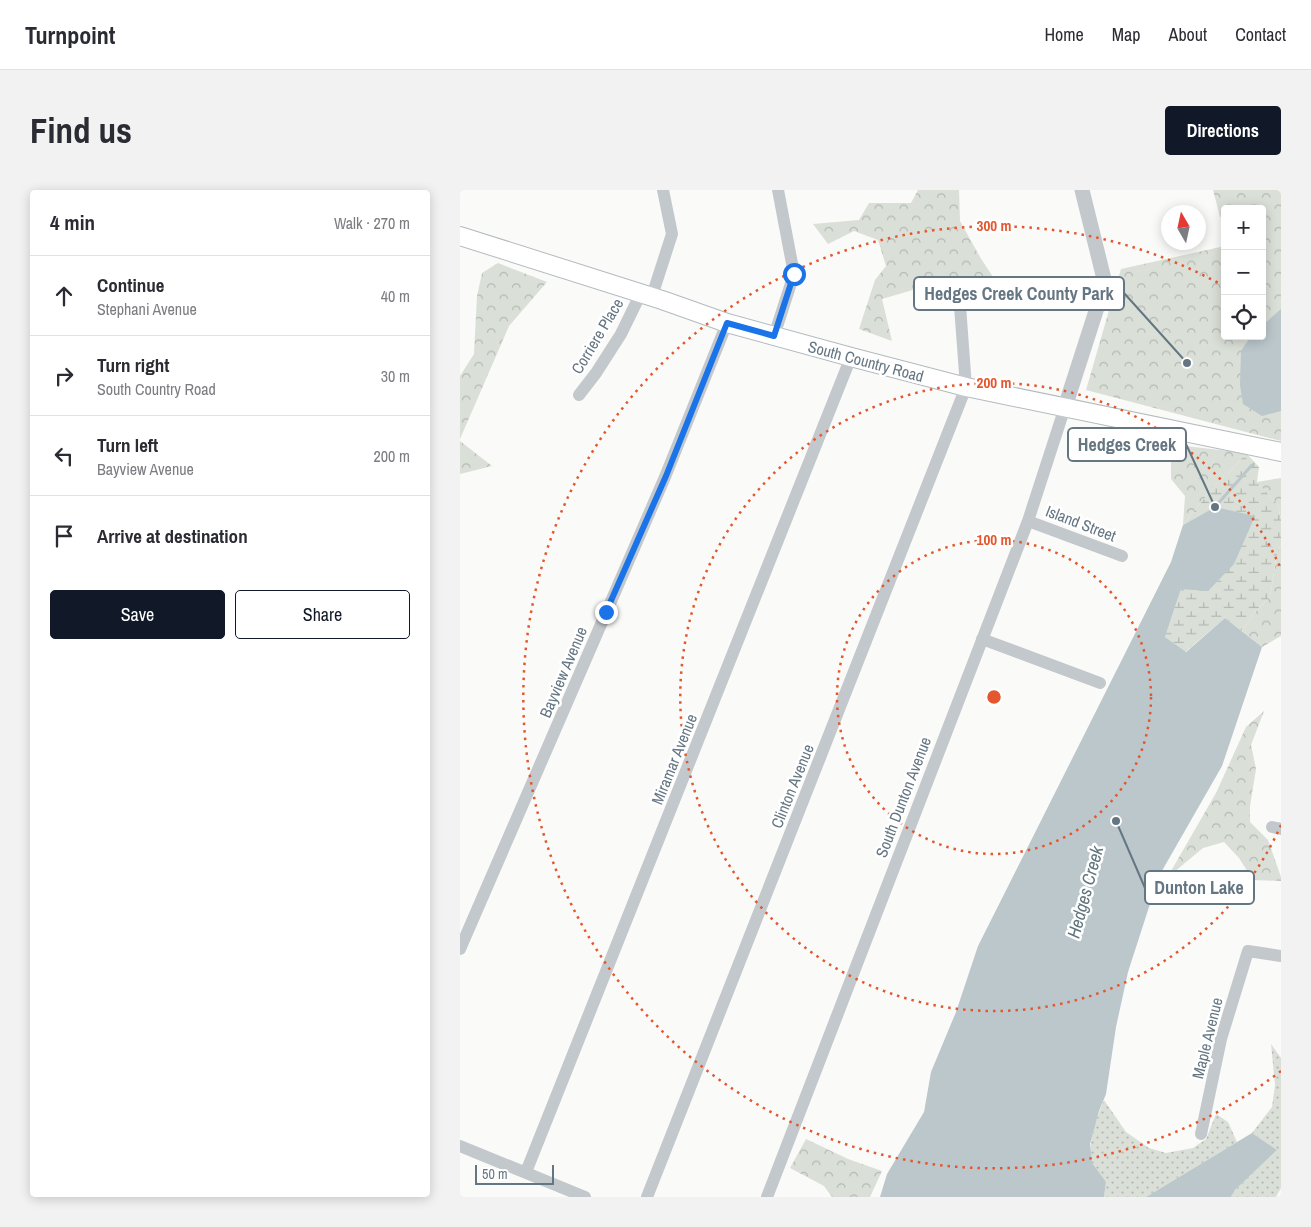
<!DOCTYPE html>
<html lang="en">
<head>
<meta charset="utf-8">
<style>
  :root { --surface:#fff; --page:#f2f2f3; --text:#2b2b33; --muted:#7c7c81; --line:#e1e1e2; --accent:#111827 }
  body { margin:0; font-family:"Archivo Narrow",sans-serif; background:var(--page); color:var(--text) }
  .controls { position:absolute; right:15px; top:15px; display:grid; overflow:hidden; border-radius:5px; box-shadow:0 2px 12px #0003 }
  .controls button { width:45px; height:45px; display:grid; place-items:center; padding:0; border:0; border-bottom:1px solid var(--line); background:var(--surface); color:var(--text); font:25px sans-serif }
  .compass { position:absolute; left:701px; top:15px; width:45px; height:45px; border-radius:50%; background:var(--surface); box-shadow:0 2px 12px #0003; rotate:351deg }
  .scale { position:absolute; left:15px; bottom:12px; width:79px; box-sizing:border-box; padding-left:5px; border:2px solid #657683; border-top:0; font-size:14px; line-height:18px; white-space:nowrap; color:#657683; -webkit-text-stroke:4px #fff; paint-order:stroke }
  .stop { position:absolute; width:15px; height:15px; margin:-11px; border:4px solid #1a73e8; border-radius:50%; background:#fff }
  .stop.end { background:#1a73e8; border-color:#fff; box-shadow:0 1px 5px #0008 }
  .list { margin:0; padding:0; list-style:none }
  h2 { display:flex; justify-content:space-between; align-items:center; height:65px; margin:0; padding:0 20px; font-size:21px }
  h2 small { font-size:16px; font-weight:400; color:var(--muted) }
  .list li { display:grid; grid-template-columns:32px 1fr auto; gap:15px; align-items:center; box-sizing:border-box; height:80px; padding:0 20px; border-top:1px solid var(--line) }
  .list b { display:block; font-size:19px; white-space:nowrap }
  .list p { margin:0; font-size:16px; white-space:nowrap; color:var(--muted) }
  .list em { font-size:16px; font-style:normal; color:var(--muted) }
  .actions { display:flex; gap:10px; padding:15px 20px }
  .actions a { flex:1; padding:11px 0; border:1px solid var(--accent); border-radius:5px; text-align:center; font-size:18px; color:var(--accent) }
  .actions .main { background:var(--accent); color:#fff }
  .icon { flex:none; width:28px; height:28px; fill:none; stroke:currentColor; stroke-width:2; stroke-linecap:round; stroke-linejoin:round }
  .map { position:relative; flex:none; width:821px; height:1007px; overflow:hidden; border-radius:5px }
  header { display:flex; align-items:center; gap:30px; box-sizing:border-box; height:70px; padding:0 25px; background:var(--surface); border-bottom:1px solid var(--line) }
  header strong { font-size:24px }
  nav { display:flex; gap:28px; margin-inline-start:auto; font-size:18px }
  .intro { display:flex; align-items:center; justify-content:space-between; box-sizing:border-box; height:120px; padding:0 30px }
  h1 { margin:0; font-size:35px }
  .button { padding:12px 22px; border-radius:5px; background:var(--accent); color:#fff; font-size:18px; font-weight:700 }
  main { display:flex; gap:30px; padding:0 30px }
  aside { flex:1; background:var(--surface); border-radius:5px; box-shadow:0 2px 12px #0003 }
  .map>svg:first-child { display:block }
  .grass { fill:url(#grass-dots) }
  .forest { fill:url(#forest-crowns) }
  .wetland { fill:url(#wetland-marsh) }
  .water { fill:#bbc7cb }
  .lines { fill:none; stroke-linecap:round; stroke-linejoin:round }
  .stream { stroke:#bbc7cb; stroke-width:3 }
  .secondary-casing { stroke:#b3babf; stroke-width:20 }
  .minor { stroke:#c3c8cc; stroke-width:12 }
  .tertiary { stroke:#c3c8cc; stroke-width:15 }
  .secondary { stroke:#fff; stroke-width:18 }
  .route { stroke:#1a73e8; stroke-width:6 }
  .ring { fill:none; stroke:#e4572e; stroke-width:2.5; stroke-dasharray:2.5 5 }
  .labels { text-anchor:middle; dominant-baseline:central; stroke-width:5; stroke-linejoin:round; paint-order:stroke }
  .street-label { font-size:16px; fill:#657683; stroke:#fff }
  .water-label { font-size:18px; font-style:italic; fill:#60757c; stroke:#fff }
  .centre { fill:#e4572e; stroke:#fff; stroke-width:2.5 }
  .ring-label { font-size:15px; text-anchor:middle; font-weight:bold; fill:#e4572e; stroke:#fff; stroke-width:5; stroke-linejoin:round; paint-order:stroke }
  .leader { fill:none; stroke:#657683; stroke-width:2 }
  .callout-dot { fill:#657683; stroke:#fff; stroke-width:2 }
  .callout { fill:#fff; stroke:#657683; stroke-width:2 }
  .callout-label { font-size:18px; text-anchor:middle; font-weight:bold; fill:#657683 }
</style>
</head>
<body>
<header>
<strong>Turnpoint</strong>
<nav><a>Home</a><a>Map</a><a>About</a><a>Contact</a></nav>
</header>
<div class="intro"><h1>Find us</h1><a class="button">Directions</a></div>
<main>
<aside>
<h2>4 min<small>Walk · 270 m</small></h2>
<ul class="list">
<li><svg class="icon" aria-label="ahead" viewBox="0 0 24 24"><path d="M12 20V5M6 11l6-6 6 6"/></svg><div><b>Continue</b><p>Stephani Avenue</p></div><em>40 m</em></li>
<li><svg class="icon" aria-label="right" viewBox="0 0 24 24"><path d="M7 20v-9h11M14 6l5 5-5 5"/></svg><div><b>Turn right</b><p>South Country Road</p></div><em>30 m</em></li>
<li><svg class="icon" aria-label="left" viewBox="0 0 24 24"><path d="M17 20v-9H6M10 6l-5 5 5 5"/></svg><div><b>Turn left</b><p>Bayview Avenue</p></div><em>200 m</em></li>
<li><svg class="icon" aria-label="arrive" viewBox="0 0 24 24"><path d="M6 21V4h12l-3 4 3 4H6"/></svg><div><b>Arrive at destination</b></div></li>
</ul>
<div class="actions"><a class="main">Save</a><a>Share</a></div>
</aside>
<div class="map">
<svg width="821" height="1007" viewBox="0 0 821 1007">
  <defs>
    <pattern id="grass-dots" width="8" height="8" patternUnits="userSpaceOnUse" patternTransform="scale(1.25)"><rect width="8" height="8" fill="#dadfd7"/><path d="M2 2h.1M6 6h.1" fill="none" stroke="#b4b9b4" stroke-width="1.8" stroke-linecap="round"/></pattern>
    <pattern id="forest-crowns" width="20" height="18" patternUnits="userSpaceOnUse" patternTransform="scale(1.25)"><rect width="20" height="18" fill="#dadfd7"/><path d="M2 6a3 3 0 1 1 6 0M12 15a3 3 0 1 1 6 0" fill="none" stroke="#b4b9b4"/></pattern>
    <pattern id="wetland-marsh" width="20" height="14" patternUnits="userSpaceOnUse" patternTransform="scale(1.25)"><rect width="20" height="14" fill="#dadfd7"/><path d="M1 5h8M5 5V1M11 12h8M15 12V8" fill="none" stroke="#b4b9b4"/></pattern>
  </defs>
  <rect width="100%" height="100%" fill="#fafaf8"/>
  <!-- grass -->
  <path class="grass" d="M 811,854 L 821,868 L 821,998 L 816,1007 L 771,1007 L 775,1000 L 817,960 L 792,943 L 812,917 L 815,895 Z
    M 644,910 L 666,942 L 689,958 L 706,963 L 733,958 L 746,949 L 756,924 L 768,932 L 777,952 L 686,1007 L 644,1007 L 646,992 C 642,987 634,979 632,973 C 626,956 637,926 644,910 Z"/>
  <!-- forest -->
  <path class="forest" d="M 458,0 L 499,0 L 500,31 L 520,67 L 546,107 L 520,94 L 487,90 L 422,109 L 432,151 L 399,139 L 415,90 L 426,76 L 418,50 L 394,41 L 368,54 L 353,34 L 399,30 L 409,13 L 451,13 Z
    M 753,0 L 821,0 L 821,251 L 626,200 L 661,79 L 765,56 L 765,146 L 802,146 L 802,19 L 765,19 L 765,26 L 760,27 Z
    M 38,73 L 87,92 L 49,136 L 0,249 L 0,186 L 14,164 L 17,106 L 22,83 Z
    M 0,251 L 32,276 L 0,284 Z
    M 725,256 L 786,263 L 772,280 L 755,295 L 723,335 L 725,306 L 711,289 L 711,270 Z
    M 821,288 L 821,330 L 818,315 L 797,292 Z
    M 821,353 L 821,446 L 802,457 L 782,441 L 795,422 L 810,407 L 816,369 Z
    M 804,521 L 791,555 L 796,579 L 790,616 L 790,632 L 808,650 L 821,687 L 821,691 L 793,690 L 779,668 L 764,652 L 743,658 L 707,688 L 756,603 L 786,537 Z
    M 346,949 L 388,969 L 422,981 L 410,1007 L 372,1007 L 364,996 L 330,978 Z"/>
  <!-- wetland -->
  <path class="wetland" d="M 786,263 L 799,277 L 797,292 L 818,315 L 821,330 L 821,353 L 816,369 L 810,407 L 795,422 L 782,441 L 765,428 L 725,462 L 705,447 L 721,399 L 755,317 L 723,335 L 755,295 L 772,280 Z"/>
  <!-- water -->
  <path class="water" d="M 821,119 L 821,221 L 802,226 L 783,214 L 780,195 L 781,161 L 791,146 L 802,146 L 802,136 Z
    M 755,317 L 795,326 L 774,374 L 748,401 L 721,399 L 705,447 L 726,462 L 765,428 L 802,457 L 762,576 L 699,686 L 668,782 L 656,837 L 646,904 L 639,921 L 630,954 L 632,973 L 646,992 L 644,1007 L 420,1007 L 427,984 L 464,922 L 471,882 L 496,822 L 518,756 L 711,372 L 723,335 Z
    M 792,943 L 817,960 L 775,1000 L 771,1007 L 686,1007 Z"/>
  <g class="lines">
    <!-- stream -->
    <path class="stream" d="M 755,317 L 792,275"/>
    <defs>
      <path id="secondary" d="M 0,46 L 202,110 L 267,133 L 391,167 L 506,197 L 821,262"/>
    </defs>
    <!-- secondary casing -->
    <use href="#secondary" class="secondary-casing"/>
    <!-- minor -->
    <path class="minor" d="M 192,106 L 212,44 L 203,0
      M 314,146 L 334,84 L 318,0
      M 119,205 L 136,183 L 161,144 L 181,103
      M 568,331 L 662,366
      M 522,449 L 640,493
      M 812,637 L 821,639
      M 0,759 L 205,287 L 267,133
      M 741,944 L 761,849 L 788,761 L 821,766
      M 0,956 L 125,1007
      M 66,982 L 391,167
      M 187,1007 L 506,197 L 500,116
      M 307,1007 L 568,331 L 605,217"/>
    <!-- tertiary -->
    <path class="tertiary" d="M 605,217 L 645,93 L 622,0"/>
    <!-- secondary -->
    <use href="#secondary" class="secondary"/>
  </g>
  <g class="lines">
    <!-- route -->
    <path class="route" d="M 146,422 L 206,286 L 267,133 L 314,146 L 334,84"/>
  </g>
  <!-- distance rings -->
  <g class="ring">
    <circle cx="534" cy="507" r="157"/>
    <path d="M821 635A314 314 0 1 1 821 379"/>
    <path d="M821 881A471 471 0 1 1 762 95"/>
  </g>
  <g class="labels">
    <!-- street labels -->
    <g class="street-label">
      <text transform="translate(137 146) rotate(-59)">Corriere Place</text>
      <text transform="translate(406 171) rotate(15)">South Country Road</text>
      <text transform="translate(621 333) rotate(21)">Island Street</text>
      <text transform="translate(103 482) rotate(-67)">Bayview Avenue</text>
      <text transform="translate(214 569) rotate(-68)">Miramar Avenue</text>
      <text transform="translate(332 596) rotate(-68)">Clinton Avenue</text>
      <text transform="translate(443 607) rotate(-69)">South Dunton Avenue</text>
      <text transform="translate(747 848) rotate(-76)">Maple Avenue</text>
    </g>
    <!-- water labels -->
    <g class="water-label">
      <text transform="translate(625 702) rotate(-75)">Hedges Creek</text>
    </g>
  </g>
  <circle cx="534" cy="507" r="8" class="centre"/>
  <g class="ring-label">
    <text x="534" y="41">300 m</text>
    <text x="534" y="198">200 m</text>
    <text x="534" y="355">100 m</text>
  </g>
  <!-- callouts -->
  <path class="leader" d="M727 173L664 103M755 317L726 254M656 631L685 698"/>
  <g class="callout-dot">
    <circle cx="727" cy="173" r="5"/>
    <circle cx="755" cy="317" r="5"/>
    <circle cx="656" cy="631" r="5"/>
  </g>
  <g class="callout">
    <rect x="454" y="87" width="210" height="33" rx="5"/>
    <rect x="608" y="238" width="118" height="33" rx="5"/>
    <rect x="685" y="681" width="109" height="33" rx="5"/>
  </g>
  <g class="callout-label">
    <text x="559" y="110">Hedges Creek County Park</text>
    <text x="667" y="261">Hedges Creek</text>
    <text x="739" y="704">Dunton Lake</text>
  </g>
</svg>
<div class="controls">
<button>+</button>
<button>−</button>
<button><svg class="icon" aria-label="locate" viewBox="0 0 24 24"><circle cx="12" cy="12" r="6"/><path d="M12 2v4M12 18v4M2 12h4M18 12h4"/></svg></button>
</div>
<svg class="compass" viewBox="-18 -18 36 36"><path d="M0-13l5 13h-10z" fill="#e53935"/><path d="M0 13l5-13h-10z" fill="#7c7c81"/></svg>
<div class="scale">50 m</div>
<div class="stop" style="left:334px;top:84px"></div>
<div class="stop end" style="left:146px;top:422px"></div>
</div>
</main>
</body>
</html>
